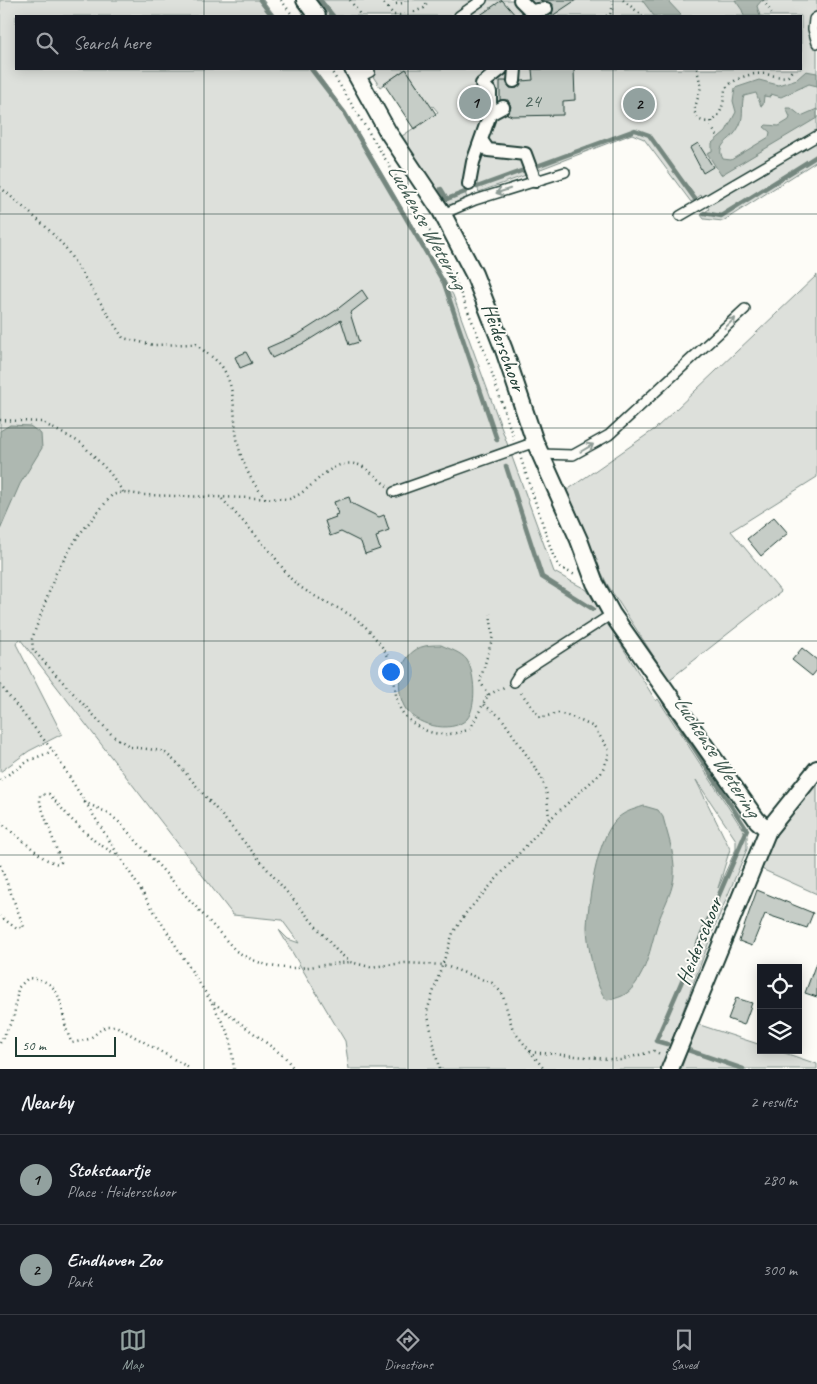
<!DOCTYPE html>
<html lang="en">
<head>
<meta charset="utf-8">
<style>
  :root { --surface:#171b24; --page:#242831; --text:#f1f3f6; --muted:#9ea1a6; --line:#363941; --accent:#92a19f }
  body { margin:0; font-family:Caveat,sans-serif; background:var(--page); color:var(--text) }
  .controls { position:absolute; right:15px; bottom:15px; display:grid; overflow:hidden; border-radius:0px; box-shadow:0 2px 12px #0003 }
  .controls button { width:45px; height:45px; display:grid; place-items:center; padding:0; border:0; border-bottom:1px solid var(--line); background:var(--surface); color:var(--text); font:25px sans-serif }
  .scale { position:absolute; left:15px; bottom:12px; width:101px; box-sizing:border-box; padding-left:5px; border:2px solid #1f3d34; border-top:0; font-size:14px; line-height:18px; white-space:nowrap; color:#1f3d34; -webkit-text-stroke:4px #fdfcf7; paint-order:stroke }
  .you { position:absolute; left:390px; top:671px; width:18px; height:18px; margin:-12px; border:4px solid #fff; border-radius:50%; background:#1a73e8; box-shadow:0 0 0 8px #1a73e833 }
  .badge { display:grid; place-items:center; width:32px; height:32px; border-radius:50%; background:var(--accent); color:#111; font-size:16px; font-weight:700 }
  .pin { position:absolute; translate:-50% -50%; border:2px solid #fff; box-shadow:0 1px 5px #0006 }
  .list { margin:0; padding:0; list-style:none }
  h2 { display:flex; justify-content:space-between; align-items:center; height:65px; margin:0; padding:0 20px; font-size:21px }
  h2 small { font-size:16px; font-weight:400; color:var(--muted) }
  .list li { display:grid; grid-template-columns:32px 1fr auto; gap:15px; align-items:center; box-sizing:border-box; height:90px; padding:0 20px; border-top:1px solid var(--line) }
  .list b { display:block; font-size:19px; white-space:nowrap }
  .list p { margin:0; font-size:16px; white-space:nowrap; color:var(--muted) }
  .list em { font-size:16px; font-style:normal; color:var(--muted) }
  .icon { flex:none; width:28px; height:28px; fill:none; stroke:currentColor; stroke-width:2; stroke-linecap:round; stroke-linejoin:round }
  .map { position:relative; flex:none; width:817px; height:1069px; overflow:hidden }
  .search { position:absolute; background:var(--surface); box-shadow:0 2px 12px #0003; left:15px; right:15px; top:15px; height:55px; display:flex; align-items:center; gap:12px; box-sizing:border-box; padding:0 18px; border-radius:0px; color:var(--muted); font-size:19px }
  .sheet { height:245px; background:var(--surface) }
  nav { display:flex; justify-content:space-around; align-items:center; box-sizing:border-box; height:70px; border-top:1px solid var(--line); background:var(--surface); font-size:14px; color:var(--muted) }
  nav a { display:grid; justify-items:center; gap:2px }
  nav .on { color:var(--accent) }
  .map>svg:first-child { display:block }
  .green { fill:#dde0db; stroke:#7e8e88; fill-rule:evenodd }
  .water { fill:#aeb8b1; stroke:#75877f }
  .lines { fill:none; stroke-linecap:round; stroke-linejoin:round }
  .stream { stroke:#75877f; stroke-width:4.5 }
  .building { fill:#c6cdc7; stroke:#1f3d34 }
  .service-casing { stroke:#1f3d34; stroke-width:12 }
  .pedestrian-casing { stroke:#1f3d34; stroke-width:16 }
  .minor-casing { stroke:#1f3d34; stroke-width:20 }
  .path { stroke:#1f3d34; stroke-width:2.5; stroke-dasharray:1 4; stroke-linecap:butt }
  .service { stroke:#fdfcf7; stroke-width:9 }
  .pedestrian { stroke:#fdfcf7; stroke-width:12 }
  .minor { stroke:#fdfcf7; stroke-width:16 }
  .oneway { stroke:#8e9c96 }
  .grid { fill:none; stroke:#1f3d34; stroke-width:1; stroke-opacity:0.55 }
  .labels { text-anchor:middle; dominant-baseline:central; stroke-width:4; stroke-linejoin:round; paint-order:stroke }
  .number-label { font-size:19px; fill:#496159 }
  .street-label { font-size:21px; fill:#1f3d34; stroke:#fdfcf7 }
  .water-label { font-size:22px; font-style:italic; fill:#435c53; stroke:#fdfcf7 }
</style>
</head>
<body>
<div class="map">
<svg width="817" height="1069" viewBox="0 0 817 1069">
  <rect width="100%" height="100%" fill="#fdfcf7"/>
  <filter id="ink" filterUnits="userSpaceOnUse"><feTurbulence type="fractalNoise" baseFrequency=".02" numOctaves="2"/><feDisplacementMap in="SourceGraphic" scale="10" xChannelSelector="R" yChannelSelector="G"/><feConvolveMatrix kernelMatrix="1 2 1 2 8 2 1 2 1" color-interpolation-filters="sRGB"/></filter>
  <g filter="url(#ink)">
    <!-- green -->
    <path class="green" d="M 0,0 L 263,0 L 275,16 L 16,16 L 16,69 L 314,69 L 347,114 L 453,295 L 554,572 L 587,590 L 656,701 L 658,699 L 747,836 L 747,849 L 715,926 L 661,1069 L 349,1069 L 345,1041 L 279,930 L 288,939 L 299,943 L 282,920 L 233,915 L 20,639 L 16,644 L 62,734 L 29,751 L 0,772 ZM 696,780 L 736,840 L 736,849 L 718,888 L 730,849 Z
      M 312,0 L 817,0 L 817,161 L 723,221 L 704,219 L 701,215 L 709,209 L 701,195 L 691,202 L 644,139 L 632,134 L 538,170 L 534,159 L 522,164 L 526,175 L 479,192 L 475,181 L 463,186 L 467,198 L 450,205 L 441,200 L 399,138 L 438,112 L 433,106 L 426,111 L 426,99 L 406,69 L 380,87 L 368,69 L 801,69 L 801,16 L 325,16 Z
      M 817,275 L 817,477 L 731,531 L 781,592 L 669,680 L 607,584 L 563,493 L 655,429 Z
      M 817,780 L 817,894 L 757,867 L 784,821 Z
      M 697,1024 L 761,1045 L 761,1050 L 776,1050 L 817,1064 L 817,1069 L 681,1069 Z"/>
    <!-- water -->
    <path class="water" d="M 642,0 L 667,0 L 682,16 L 654,16 Z
      M 735,0 L 762,0 L 757,6 L 760,16 L 744,16 L 742,10 Z
      M 806,71 L 817,73 L 817,86 L 809,84 L 781,97 L 771,94 L 770,97 L 764,96 L 763,105 L 761,106 L 756,93 L 744,96 C 740,107 746,117 737,130 C 730,142 715,144 723,159 L 731,160 L 769,137 L 770,132 L 764,127 L 766,125 L 779,126 L 789,120 L 790,117 L 786,108 L 791,108 L 801,116 L 817,109 L 817,118 L 721,175 L 707,153 L 712,151 L 712,143 L 726,131 L 736,112 L 733,101 L 735,88 L 759,80 L 778,85 L 797,79 Z
      M 10,425 L 30,426 L 41,434 L 42,448 L 20,484 L 0,530 L 0,431 Z
      M 441,645 C 449,649 461,652 467,660 C 475,673 477,707 467,719 C 451,735 413,725 404,706 C 394,686 400,651 425,646 C 430,645 436,645 441,645 Z
      M 644,806 L 658,810 L 663,817 C 667,833 673,849 674,866 C 676,890 662,907 656,929 C 650,949 647,969 634,986 C 626,996 619,998 607,1000 C 595,989 587,943 587,926 C 589,898 596,845 614,822 C 622,812 632,810 644,806 Z"/>
    <g class="lines">
      <!-- stream -->
      <path class="stream" d="M 260,0 L 272,16
        M 320,0 L 333,16
        M 311,69 L 344,112 L 444,283 L 497,440
        M 537,166 L 635,130 L 649,135 L 695,199
        M 477,187 L 524,170
        M 441,189 L 447,199 L 465,192
        M 704,213 L 721,216 L 817,156
        M 506,466 L 542,577 L 593,609
        M 664,702 L 747,830 L 656,1041 L 667,1044
        M 688,1050 L 743,1069"/>
    </g>
    <!-- building -->
    <path class="building" d="M 502,0 L 516,16 L 479,16 Z
      M 540,0 L 576,0 L 552,16 L 553,4 Z
      M 406,69 L 436,114 L 414,129 L 384,84 Z
      M 532,69 L 574,69 L 575,100 L 563,101 L 563,115 L 512,116 L 507,114 L 511,107 L 508,100 L 500,100 L 500,81 L 506,81 L 510,88 L 517,88 L 522,81 L 533,80 Z
      M 698,143 L 713,167 L 703,173 L 690,148 Z
      M 362,290 L 368,299 L 350,313 L 359,342 L 349,345 L 341,320 L 304,343 L 272,358 L 267,348 L 299,334 L 335,311 Z
      M 246,352 L 252,363 L 240,368 L 235,357 Z
      M 349,497 L 351,503 L 379,517 L 384,515 L 389,530 L 378,534 L 379,536 L 376,537 L 380,549 L 365,554 L 361,542 L 341,532 L 330,536 L 325,521 L 336,517 L 335,515 L 338,514 L 334,502 Z
      M 774,517 L 788,533 L 761,556 L 747,539 Z
      M 802,648 L 817,660 L 817,670 L 812,676 L 792,660 Z
      M 757,890 L 813,913 L 807,928 L 765,914 L 752,946 L 739,941 Z
      M 816,963 L 817,964 L 817,997 L 805,993 Z
      M 736,998 L 752,1003 L 744,1025 L 728,1019 Z"/>
    <g class="lines">
      <defs>
        <path id="service" d="M 459,16 L 482,0
          M 817,17 L 814,19 L 813,29 L 817,43
          M 358,78 L 370,72
          M 443,214 L 475,200 L 565,172
          M 680,216 L 817,136
          M 540,454 L 573,455 L 609,435 L 745,309
          M 394,492 L 535,442
          M 514,682 L 519,674 L 612,614"/>
        <path id="pedestrian" d="M 520,0 L 531,11 L 546,9
          M 514,81 L 515,69
          M 490,114 L 490,92 L 482,84 L 501,69
          M 481,140 L 488,150 L 525,154 L 535,181
          M 469,184 L 473,162 L 490,114 L 503,107"/>
        <path id="minor" d="M 305,0 L 317,16
          M 353,69 L 388,132 L 441,211 L 474,274 L 504,350 L 535,442 L 579,540 L 595,583 L 612,614 L 757,820 L 768,830
          M 670,1069 L 768,830 L 817,769"/>
      </defs>
      <!-- service casing -->
      <use href="#service" class="service-casing"/>
      <!-- pedestrian casing -->
      <use href="#pedestrian" class="pedestrian-casing"/>
      <!-- minor casing -->
      <use href="#minor" class="minor-casing"/>
      <!-- path -->
      <path class="path" d="M 281,0 L 293,16
        M 350,0 L 361,16
        M 381,0 L 394,15 L 405,15
        M 393,0 L 396,4 L 403,3
        M 623,0 L 643,16
        M 763,0 L 774,16
        M 414,12 L 424,8 L 428,0
        M 606,16 L 610,15 L 615,0
        M 330,69 L 430,232 L 456,282 L 486,355 L 514,440
        M 697,69 L 701,87 L 694,111 L 698,119 C 719,130 724,105 725,89 C 733,79 751,72 765,74 C 773,75 779,78 788,76 L 793,69
        M 712,121 L 712,128 L 717,136
        M 0,187 L 46,227 L 65,247 L 123,338 L 153,345 L 196,344 C 204,352 219,360 224,370 C 236,392 233,414 237,438 C 240,460 251,482 266,499
        M 0,420 L 41,422 L 81,443 L 110,473 L 123,492
        M 521,459 L 553,555 L 559,567 L 577,576
        M 387,486 C 379,480 368,468 359,465 C 328,456 315,491 289,499 L 142,495 L 123,492 L 112,495 L 78,536 L 56,573 L 32,639 L 33,650 L 113,736 L 131,747 L 163,751 L 177,763 L 337,951 L 350,962 L 370,967 L 405,963 L 443,965 L 492,983 L 502,993 L 513,1030 L 544,1069
        M 222,499 C 237,515 252,531 266,547 C 276,557 283,570 292,580 C 315,602 351,608 371,633 C 378,641 386,651 390,661 C 398,681 391,702 407,718 C 426,736 447,738 470,729 L 488,695 L 504,687
        M 0,685 L 53,751 L 119,856
        M 488,695 L 480,681 L 493,636 L 490,614
        M 484,705 L 501,717 L 542,778 L 547,795 L 549,819
        M 0,780 L 30,760 L 53,751
        M 84,802 L 108,813 L 120,823 L 236,951 C 281,978 302,966 350,962
        M 0,822 L 45,859 L 58,864 L 61,862 L 40,803 L 40,795 L 49,794 L 71,819 L 96,842 L 120,857 L 210,1000 L 285,1057 L 294,1069
        M 0,865 L 24,927 L 17,929 L 0,916
        M 212,1003 L 230,1037 L 234,1069
        M 0,1043 L 14,1017 L 18,988 L 28,978 C 70,980 57,1016 72,1043 L 89,1039 L 106,1026 L 116,1026 L 191,1069
        M 530,1052 L 620,1060 L 654,1051 L 660,1054
        M 439,1069 L 427,1011 L 453,933 L 466,913 L 549,820 L 601,773 L 608,758 L 609,750 L 594,727 L 572,717 L 558,713 L 540,718 L 519,690"/>
      <!-- service -->
      <use href="#service" class="service"/>
      <!-- pedestrian -->
      <use href="#pedestrian" class="pedestrian"/>
      <!-- minor -->
      <use href="#minor" class="minor"/>
    </g>
    <!-- one-way arrows -->
    <defs><path id="oneway-shaft" d="M-6 0H5M1.5-3L5.5 0L1.5 3" fill="none" stroke-width="1.6" stroke-linecap="round" stroke-linejoin="round" transform="scale(1.25)"/></defs>
    <g class="oneway">
      <use href="#oneway-shaft" transform="translate(503 191) rotate(162)"/>
      <use href="#oneway-shaft" transform="translate(730 323) rotate(-43)"/>
      <use href="#oneway-shaft" transform="translate(587 448) rotate(-30)"/>
    </g>
  </g>
  <!-- grid -->
  <path class="grid" d="M 204,0 L 204,16M 408,0 L 408,16M 613,0 L 613,16M 204,69 L 204,1069M 408,69 L 408,1069M 613,69 L 613,1069M 0,214 L 817,214M 0,428 L 817,428M 0,641 L 817,641M 0,855 L 817,855"/>
  <g class="labels">
    <!-- number labels -->
    <g class="number-label">
      <text x="532" y="101">24</text>
    </g>
    <!-- street labels -->
    <g class="street-label">
      <text transform="translate(504 347) rotate(70)">Heiderschoor</text>
      <text transform="translate(699 941) rotate(-68)">Heiderschoor</text>
    </g>
    <!-- water labels -->
    <g class="water-label">
      <text transform="translate(427 226) rotate(61)">Luchense Wetering</text>
      <text transform="translate(717 756) rotate(57)">Luchense Wetering</text>
    </g>
  </g>
</svg>
<div class="controls">
<button><svg class="icon" aria-label="locate" viewBox="0 0 24 24"><circle cx="12" cy="12" r="6"/><path d="M12 2v4M12 18v4M2 12h4M18 12h4"/></svg></button>
<button><svg class="icon" aria-label="layers" viewBox="0 0 24 24"><path d="M12 4l9 5-9 5-9-5zM3 14l9 5 9-5"/></svg></button>
</div>
<div class="scale">50 m</div>
<div class="you"></div>
<div class="pin badge" style="left:475px;top:103px">1</div>
<div class="pin badge" style="left:639px;top:104px">2</div>
<div class="search"><svg class="icon" aria-label="search" viewBox="0 0 24 24"><circle cx="10" cy="10" r="6"/><path d="M15 15l6 6"/></svg>Search here</div>
</div>
<section class="sheet">
<h2>Nearby<small>2 results</small></h2>
<ul class="list">
<li><span class="badge">1</span><div><b>Stokstaartje</b><p>Place · Heiderschoor</p></div><em>280 m</em></li>
<li><span class="badge">2</span><div><b>Eindhoven Zoo</b><p>Park</p></div><em>300 m</em></li>
</ul>
</section>
<nav>
<a class="on"><svg class="icon" aria-label="map" viewBox="0 0 24 24"><path d="M3 6l6-2 6 2 6-2v14l-6 2-6-2-6 2zM9 4v14M15 6v14"/></svg>Map</a>
<a><svg class="icon" aria-label="directions" viewBox="0 0 24 24"><path d="M12 3l9 9-9 9-9-9zM9 14v-3h6M13 9l2 2-2 2"/></svg>Directions</a>
<a><svg class="icon" aria-label="saved" viewBox="0 0 24 24"><path d="M7 4h10v16l-5-4-5 4z"/></svg>Saved</a>
</nav>
</body>
</html>
